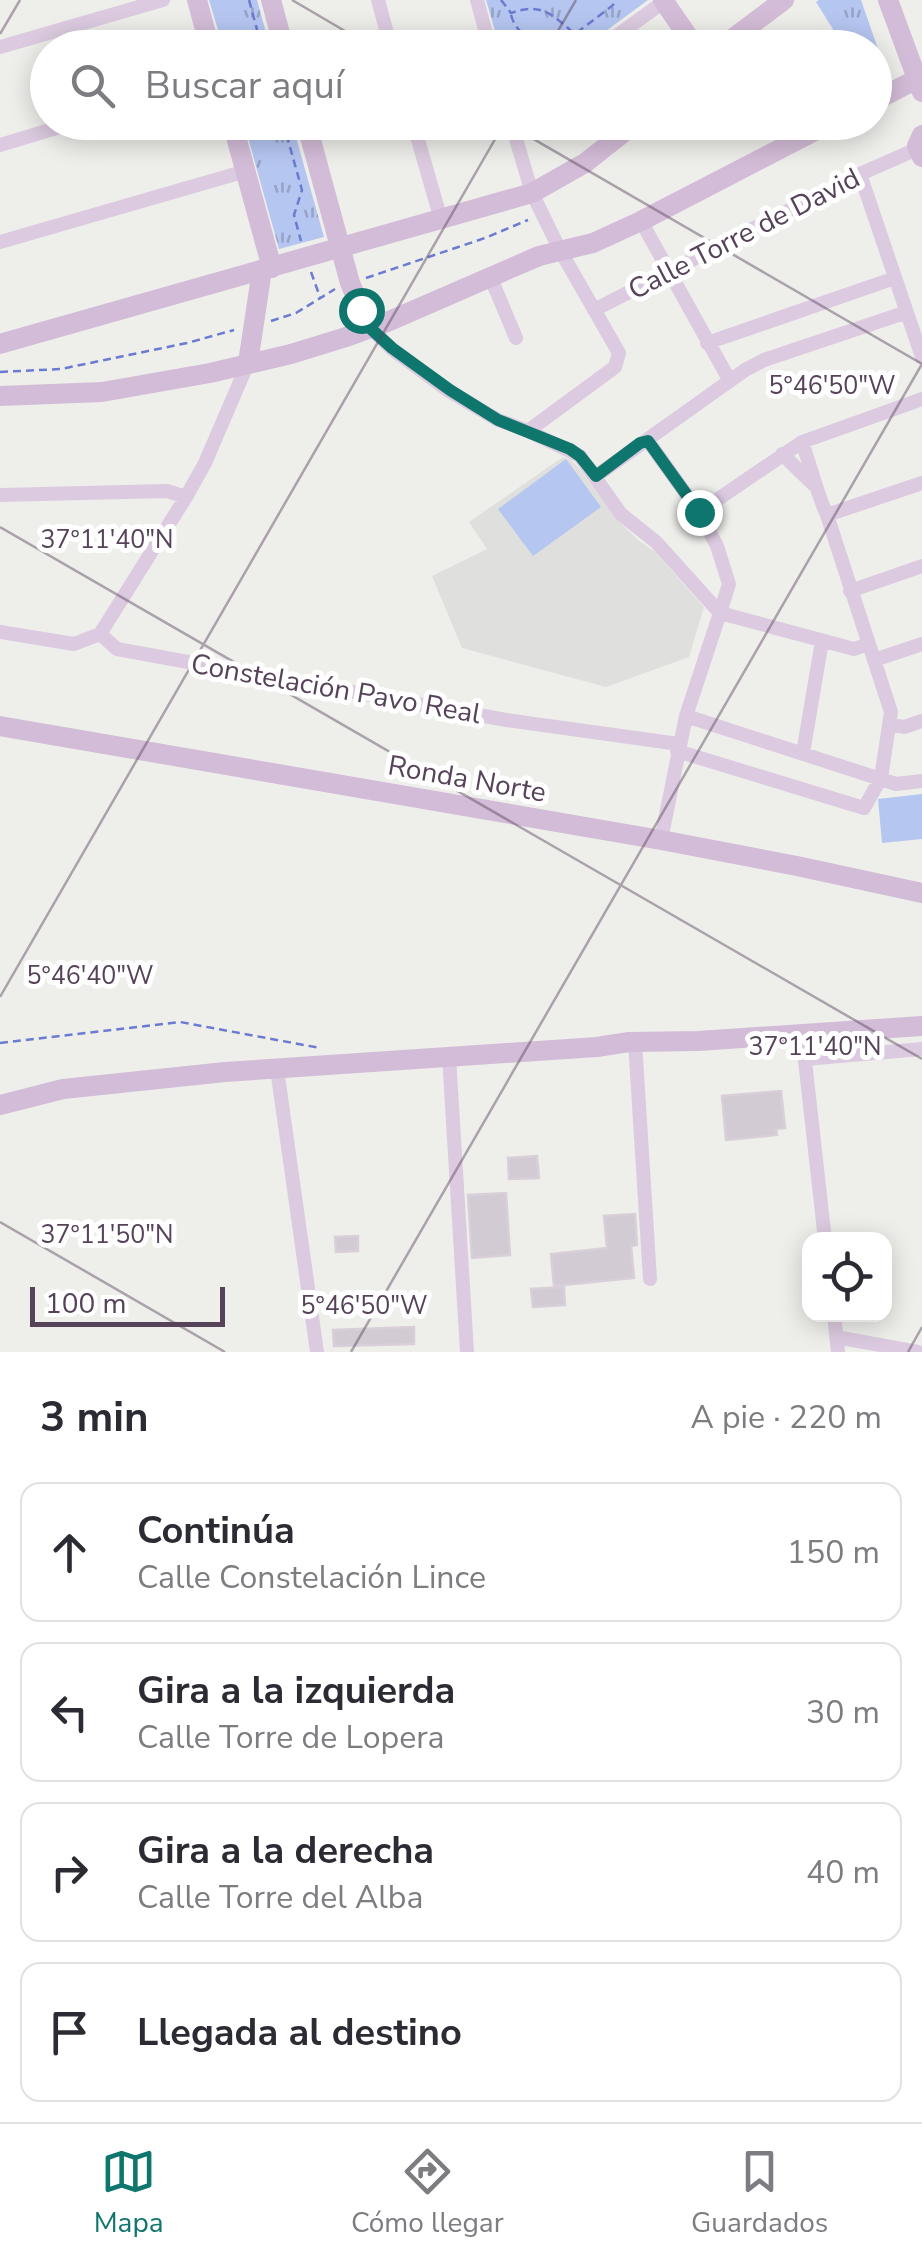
<!DOCTYPE html>
<html lang="es">
<head>
<meta charset="utf-8">
<style>
  :root { --surface:#fff; --page:#f7f7f7; --text:#2b2b33; --muted:#7c7c81; --line:#e1e1e2; --accent:#0f766e }
  body { margin:0; font-family:"Nunito Sans",sans-serif; background:var(--page); color:var(--text) }
  .controls { position:absolute; right:30px; bottom:30px; display:grid; overflow:hidden; border-radius:20px; box-shadow:0 5px 25px #0003 }
  .controls button { width:90px; height:90px; display:grid; place-items:center; padding:0; border:0; border-bottom:2px solid var(--line); background:var(--surface); color:var(--text); font:50px sans-serif }
  .scale { position:absolute; left:30px; bottom:25px; width:195px; box-sizing:border-box; padding-left:10px; border:5px solid #56435a; border-top:0; font-size:28px; line-height:35px; white-space:nowrap; color:#56435a; -webkit-text-stroke:8px #fff; paint-order:stroke }
  .stop { position:absolute; width:30px; height:30px; margin:-22px; border:8px solid #0f766e; border-radius:50%; background:#fff }
  .stop.end { background:#0f766e; border-color:#fff; box-shadow:0 2px 10px #0008 }
  .list { margin:0; padding:0; list-style:none }
  h2 { display:flex; justify-content:space-between; align-items:center; height:130px; margin:0; padding:0 40px; font-size:42px }
  h2 small { font-size:32px; font-weight:400; color:var(--muted) }
  .list li { display:grid; grid-template-columns:65px 1fr auto; gap:30px; align-items:center; box-sizing:border-box; height:140px; margin:0 20px 20px; padding:0 20px; border:2px solid var(--line); border-radius:20px }
  .list b { display:block; font-size:38px; white-space:nowrap }
  .list p { margin:0; font-size:32px; white-space:nowrap; color:var(--muted) }
  .list em { font-size:32px; font-style:normal; color:var(--muted) }
  .icon { flex:none; width:55px; height:55px; fill:none; stroke:currentColor; stroke-width:2; stroke-linecap:round; stroke-linejoin:round }
  .map { position:relative; flex:none; width:922px; height:1352px; overflow:hidden }
  .search { position:absolute; background:var(--surface); box-shadow:0 5px 25px #0003; left:30px; right:30px; top:30px; height:110px; display:flex; align-items:center; gap:25px; box-sizing:border-box; padding:0 35px; border-radius:55px; color:var(--muted); font-size:38px }
  .sheet { height:770px; background:var(--surface) }
  nav { display:flex; justify-content:space-around; align-items:center; box-sizing:border-box; height:140px; border-top:2px solid var(--line); background:var(--surface); font-size:28px; color:var(--muted) }
  nav a { display:grid; justify-items:center; gap:5px }
  nav .on { color:var(--accent) }
  .map>svg:first-child { display:block }
  .education { fill:#dfe0dd }
  .park { fill:url(#park-tufts) }
  .garden { fill:#b5c6f1 }
  .building { fill:#d3cbd3; stroke:#d8cfd8; stroke-width:2.5 }
  .lines { fill:none; stroke-linecap:round; stroke-linejoin:round }
  .path { stroke:#6b7bd1; stroke-width:2.5; stroke-dasharray:8 5; stroke-linecap:butt }
  .street { stroke:#dccbe0; stroke-width:14 }
  .secondary { stroke:#d3bcd7; stroke-width:20 }
  .route { stroke:#0f766e; stroke-width:12 }
  .ticks { fill:none; stroke:#56435a; stroke-width:2.5; stroke-opacity:0.45 }
  .labels { text-anchor:middle; dominant-baseline:central; stroke-width:10; stroke-linejoin:round; paint-order:stroke }
  .street-label { font-size:28px; fill:#56435a; stroke:#fff }
  .ticks-label { font-size:25px; text-anchor:middle; fill:#56435a; stroke:#fff; stroke-width:10; stroke-linejoin:round; paint-order:stroke }
</style>
</head>
<body>
<div class="map">
<svg width="922" height="1352" viewBox="0 0 922 1352">
  <defs>
    <pattern id="park-tufts" width="24" height="20" patternUnits="userSpaceOnUse" patternTransform="scale(2.5)"><rect width="24" height="20" fill="#b5c6f1"/><path d="M3 7l-1-3M5 7V3M7 7l1-3M15 17l-1-3M17 17v-4M19 17l1-3" fill="none" stroke="#96a2c6"/></pattern>
  </defs>
  <rect width="100%" height="100%" fill="#eeefeb"/>
  <!-- education -->
  <path class="education" d="M 563,457 L 571,460 L 580,469 L 617,519 L 638,540 L 655,552 L 704,607 L 689,657 L 606,687 L 462,648 L 432,576 L 487,549 L 469,522 Z"/>
  <!-- park -->
  <path class="park" d="M 209,0 L 257,0 L 270,47 L 223,47 Z
    M 486,0 L 648,0 L 584,47 L 500,48 Z
    M 819,0 L 861,0 L 885,69 L 875,72 L 874,48 L 844,47 L 816,2 Z
    M 244,123 L 292,123 L 324,237 L 279,249 Z"/>
  <!-- garden -->
  <path class="garden" d="M 566,459 L 601,507 L 533,556 L 498,509 Z
    M 922,794 L 922,839 L 882,843 L 878,799 Z"/>
  <!-- building -->
  <path class="building" d="M 781,1091 L 785,1128 L 776,1129 L 777,1135 L 726,1140 L 722,1096 Z
    M 537,1156 L 539,1178 L 509,1179 L 508,1158 Z
    M 506,1193 L 510,1255 L 472,1258 L 468,1195 Z
    M 635,1214 L 637,1245 L 631,1246 L 634,1278 L 554,1286 L 551,1254 L 607,1248 L 604,1216 Z
    M 358,1236 L 358,1251 L 336,1252 L 335,1237 Z
    M 564,1287 L 565,1305 L 533,1307 L 531,1289 Z
    M 414,1327 L 414,1344 L 334,1346 L 333,1330 Z"/>
  <g class="lines">
    <!-- path -->
    <path class="path" d="M 249,0 L 262,48
      M 501,0 L 511,13 C 543,2 552,15 575,34 L 612,6 L 617,0
      M 511,15 C 514,25 517,28 524,35 C 542,50 557,47 575,34 L 585,44
      M 283,122 L 302,190 L 294,215 L 301,241
      M 311,272 L 320,297
      M 366,278 L 485,238 L 528,220
      M 271,321 L 296,313 L 335,289
      M 0,372 L 61,369 L 187,343 L 234,330
      M 0,1043 L 180,1022 L 320,1048"/>
    <!-- street -->
    <path class="street" d="M 378,0 L 391,48
      M 477,0 L 490,48
      M 0,47 L 163,0
      M 600,48 L 666,0
      M 413,122 L 441,220
      M 511,122 L 532,193 L 560,250 L 619,353 L 615,367 L 528,431
      M 0,145 L 76,122
      M 860,174 L 922,357
      M 641,221 L 730,381
      M 0,242 L 246,171
      M 490,276 L 516,338
      M 594,310 L 860,174 L 917,149
      M 369,327 L 392,349 L 449,391 L 498,420 L 528,431 L 580,456 L 621,514 L 656,542 L 720,613
      M 707,343 L 895,278
      M 648,441 L 699,512 L 717,546 L 729,584 L 720,613
      M 782,454 L 814,485
      M 596,476 L 745,370 L 764,360 L 907,312
      M 0,495 L 167,491 L 186,497
      M 699,512 L 802,442 L 922,399
      M 827,515 L 922,483
      M 850,591 L 922,566
      M 0,632 L 74,644 L 100,634 L 117,649 L 506,720 L 679,744
      M 100,634 L 186,497 L 205,463 L 248,363
      M 874,660 L 922,644
      M 686,716 L 896,784 L 922,781
      M 889,724 L 904,727 L 922,721
      M 677,751 L 864,808 L 881,778 L 891,712 L 827,515 C 816,491 811,467 802,442
      M 803,753 L 822,641
      M 661,840 L 686,716 L 720,613 L 854,649 L 868,644
      M 802,1034 L 825,1240
      M 635,1042 L 650,1279
      M 449,1056 L 467,1352
      M 805,1059 L 922,1049
      M 277,1069 L 317,1352
      M 834,1314 L 838,1352
      M 836,1337 L 918,1352"/>
    <!-- secondary -->
    <path class="secondary" d="M 197,0 L 210,48
      M 271,0 L 284,48
      M 663,0 L 696,48
      M 888,0 L 922,92
      M 720,48 L 784,0
      M 874,101 L 917,79
      M 232,122 L 272,268
      M 306,122 L 350,283 L 369,327
      M 922,135 L 917,146 L 922,157
      M 0,344 L 532,193 L 585,163 L 637,122
      M 248,363 L 262,270
      M 0,396 L 102,392 L 210,373 L 291,354 L 346,337 L 387,322 L 539,256 L 593,243 L 641,221 L 832,122
      M 0,726 L 661,840 L 797,866 L 922,893
      M 0,1105 L 63,1089 L 225,1072 L 597,1047 L 629,1042 L 698,1041 L 922,1026"/>
  </g>
  <g class="lines">
    <!-- route -->
    <path class="route" d="M 361,310 L 369,327 L 392,348 L 450,390 L 498,420 L 570,449 L 580,456 L 596,476 L 640,443 L 648,441 L 699,512"/>
  </g>
  <!-- ticks -->
  <path class="ticks" d="M 292,0 L 374,48M 0,34 L 20,0M 548,48 L 576,0M 504,122 L 922,364M 0,527 L 922,1059M 0,997 L 505,122M 0,1222 L 225,1352M 351,1352 L 922,364M 908,1352 L 922,1327"/>
  <g class="labels">
    <!-- street labels -->
    <g class="street-label">
      <text transform="translate(744 234) rotate(-27)">Calle Torre de David</text>
      <text transform="translate(336 689) rotate(10)">Constelación Pavo Real</text>
      <text transform="translate(467 779) rotate(10)">Ronda Norte</text>
    </g>
  </g>
  <g class="ticks-label">
    <text x="832" y="394">5°46'50"W</text>
    <text x="107" y="548">37°11'40"N</text>
    <text x="90" y="984">5°46'40"W</text>
    <text x="815" y="1055">37°11'40"N</text>
    <text x="107" y="1243">37°11'50"N</text>
    <text x="364" y="1314">5°46'50"W</text>
  </g>
</svg>
<div class="controls">
<button><svg class="icon" aria-label="locate" viewBox="0 0 24 24"><circle cx="12" cy="12" r="6"/><path d="M12 2v4M12 18v4M2 12h4M18 12h4"/></svg></button>
</div>
<div class="scale">100 m</div>
<div class="stop" style="left:361px;top:310px"></div>
<div class="stop end" style="left:699px;top:512px"></div>
<div class="search"><svg class="icon" aria-label="search" viewBox="0 0 24 24"><circle cx="10" cy="10" r="6"/><path d="M15 15l6 6"/></svg>Buscar aquí</div>
</div>
<section class="sheet">
<h2>3 min<small>A pie · 220 m</small></h2>
<ul class="list">
<li><svg class="icon" aria-label="ahead" viewBox="0 0 24 24"><path d="M12 20V5M6 11l6-6 6 6"/></svg><div><b>Continúa</b><p>Calle Constelación Lince</p></div><em>150 m</em></li>
<li><svg class="icon" aria-label="left" viewBox="0 0 24 24"><path d="M17 20v-9H6M10 6l-5 5 5 5"/></svg><div><b>Gira a la izquierda</b><p>Calle Torre de Lopera</p></div><em>30 m</em></li>
<li><svg class="icon" aria-label="right" viewBox="0 0 24 24"><path d="M7 20v-9h11M14 6l5 5-5 5"/></svg><div><b>Gira a la derecha</b><p>Calle Torre del Alba</p></div><em>40 m</em></li>
<li><svg class="icon" aria-label="arrive" viewBox="0 0 24 24"><path d="M6 21V4h12l-3 4 3 4H6"/></svg><div><b>Llegada al destino</b></div></li>
</ul>
</section>
<nav>
<a class="on"><svg class="icon" aria-label="map" viewBox="0 0 24 24"><path d="M3 6l6-2 6 2 6-2v14l-6 2-6-2-6 2zM9 4v14M15 6v14"/></svg>Mapa</a>
<a><svg class="icon" aria-label="directions" viewBox="0 0 24 24"><path d="M12 3l9 9-9 9-9-9zM9 14v-3h6M13 9l2 2-2 2"/></svg>Cómo llegar</a>
<a><svg class="icon" aria-label="saved" viewBox="0 0 24 24"><path d="M7 4h10v16l-5-4-5 4z"/></svg>Guardados</a>
</nav>
</body>
</html>
